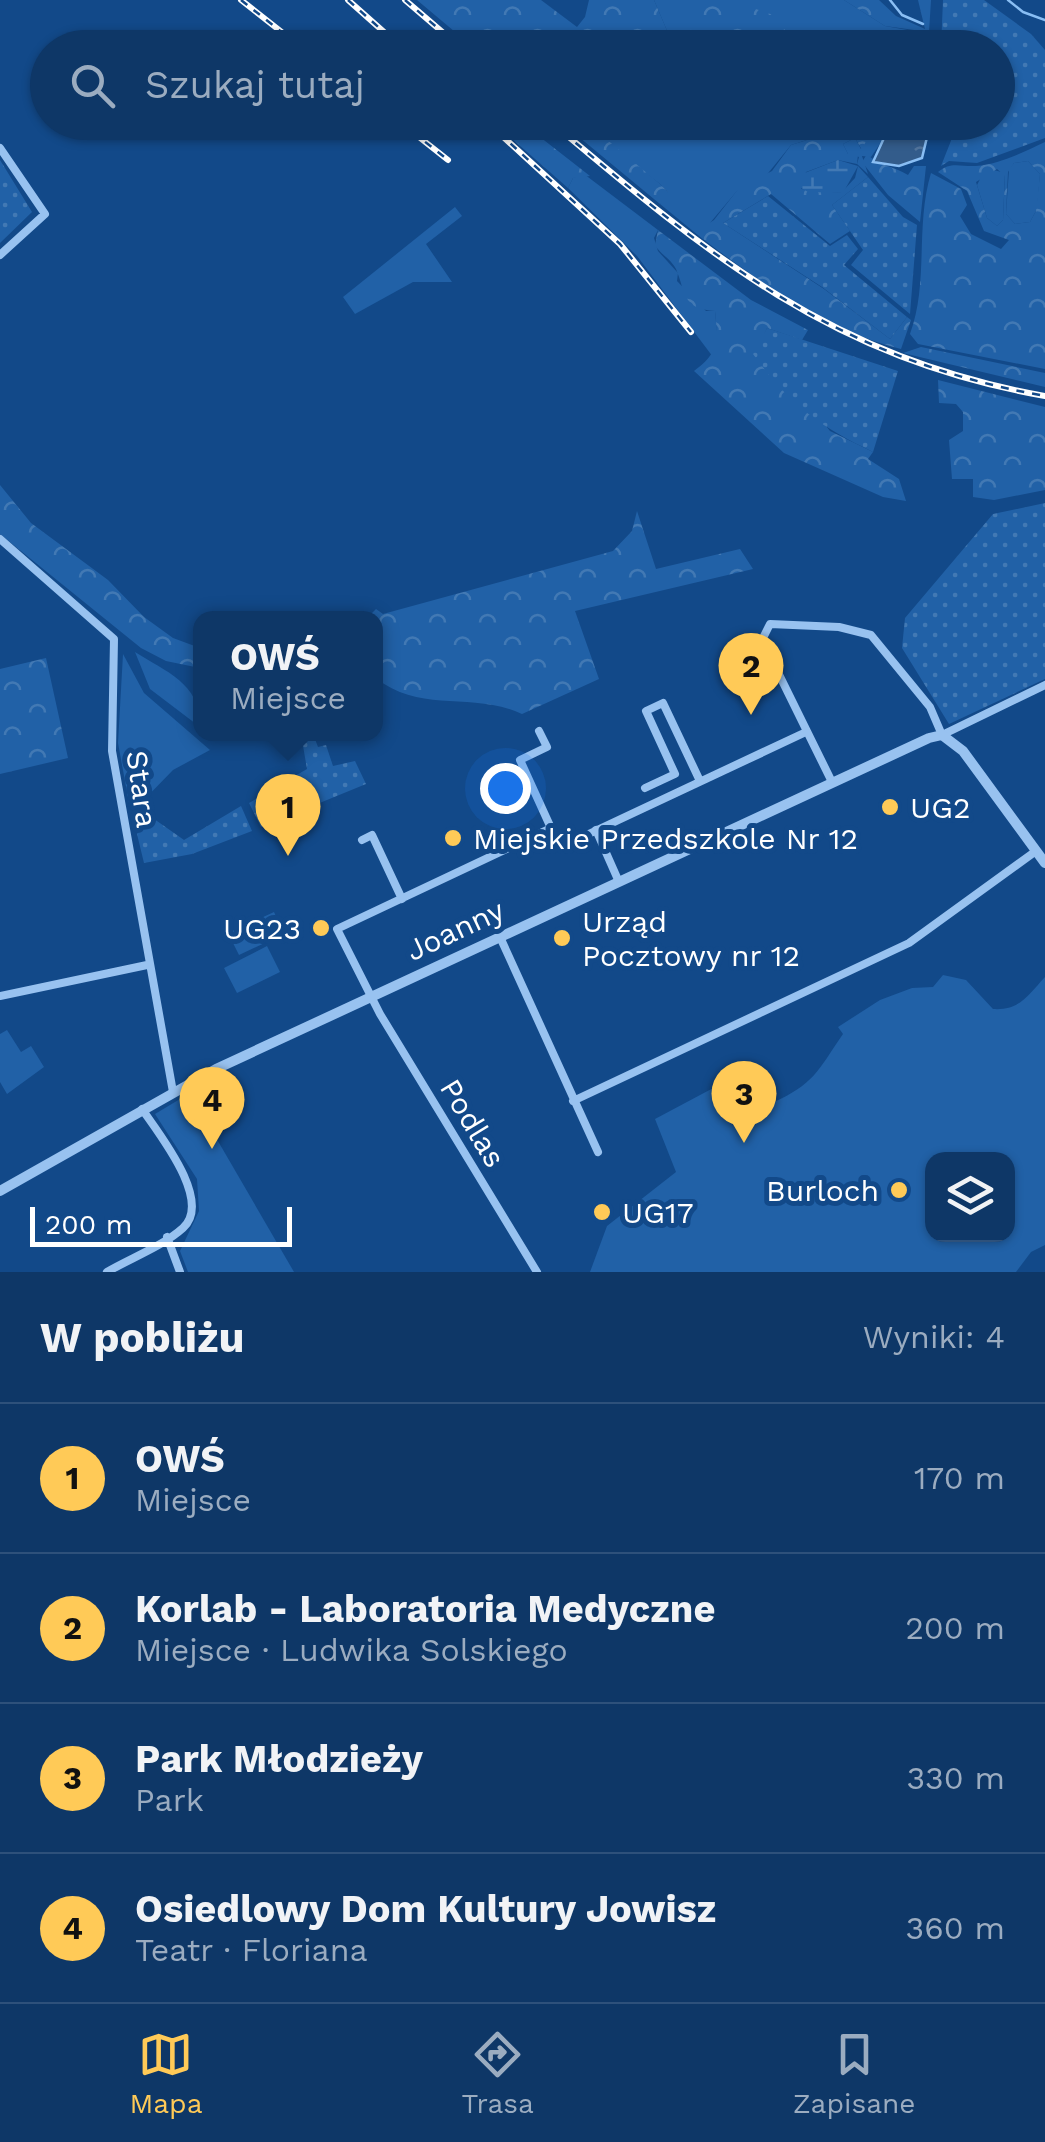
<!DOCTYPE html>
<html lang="pl">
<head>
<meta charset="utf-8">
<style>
  :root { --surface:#0e3767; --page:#1c4270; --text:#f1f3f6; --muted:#9bacc0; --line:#2e517b; --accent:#ffca57 }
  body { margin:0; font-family:"Work Sans",sans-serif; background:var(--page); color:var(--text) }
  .controls { position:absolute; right:30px; bottom:30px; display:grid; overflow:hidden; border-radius:20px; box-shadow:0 2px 8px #0004 }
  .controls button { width:90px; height:90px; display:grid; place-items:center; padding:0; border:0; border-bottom:2px solid var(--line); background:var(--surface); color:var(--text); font:50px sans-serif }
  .scale { position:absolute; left:30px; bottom:25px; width:262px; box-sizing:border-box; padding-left:10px; border:5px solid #fff; border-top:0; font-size:28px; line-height:35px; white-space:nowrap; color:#fff; -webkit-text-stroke:8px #124989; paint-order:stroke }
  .you { position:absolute; left:505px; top:788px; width:35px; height:35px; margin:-25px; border:8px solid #fff; border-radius:50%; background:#1a73e8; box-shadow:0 0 0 15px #1a73e833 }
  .badge { display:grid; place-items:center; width:65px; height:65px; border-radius:50%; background:var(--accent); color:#111; font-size:32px; font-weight:700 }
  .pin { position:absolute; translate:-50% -82px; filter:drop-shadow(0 2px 5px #0008) }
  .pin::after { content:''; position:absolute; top:52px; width:35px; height:30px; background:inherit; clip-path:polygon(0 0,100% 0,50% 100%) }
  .popup { position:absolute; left:193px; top:611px; width:190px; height:130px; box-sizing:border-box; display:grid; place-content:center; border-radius:20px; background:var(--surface); filter:drop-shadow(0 2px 8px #0005); font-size:32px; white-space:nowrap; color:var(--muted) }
  .popup b { font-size:38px; color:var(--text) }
  .popup::after { content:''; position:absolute; left:50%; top:100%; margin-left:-20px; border:20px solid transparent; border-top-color:var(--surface) }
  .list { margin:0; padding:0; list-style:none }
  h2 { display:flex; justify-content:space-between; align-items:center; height:130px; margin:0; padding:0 40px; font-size:42px }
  h2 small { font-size:32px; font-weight:400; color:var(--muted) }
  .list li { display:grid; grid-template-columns:65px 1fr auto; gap:30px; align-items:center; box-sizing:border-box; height:150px; padding:0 40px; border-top:2px solid var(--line) }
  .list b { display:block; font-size:38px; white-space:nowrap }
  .list p { margin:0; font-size:32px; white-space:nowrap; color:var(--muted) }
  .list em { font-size:32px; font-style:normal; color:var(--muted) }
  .icon { flex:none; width:55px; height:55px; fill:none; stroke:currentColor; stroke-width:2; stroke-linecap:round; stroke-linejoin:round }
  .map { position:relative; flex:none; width:1045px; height:1272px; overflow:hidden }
  .search { position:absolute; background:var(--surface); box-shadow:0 2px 8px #0004; left:30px; right:30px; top:30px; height:110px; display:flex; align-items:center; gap:25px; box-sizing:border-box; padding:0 35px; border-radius:55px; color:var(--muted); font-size:38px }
  .sheet { height:730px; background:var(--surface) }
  nav { display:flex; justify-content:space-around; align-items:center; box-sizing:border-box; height:140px; border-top:2px solid var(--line); background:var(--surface); font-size:28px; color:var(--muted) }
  nav a { display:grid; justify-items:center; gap:5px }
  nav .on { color:var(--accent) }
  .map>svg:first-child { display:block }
  .green { fill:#2161a7; fill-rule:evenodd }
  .forest { fill:url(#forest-crowns); fill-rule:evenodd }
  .wetland { fill:url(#wetland-marsh) }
  .garden { fill:url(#garden-dots) }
  .water { fill:url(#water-ripples); stroke:#89bef4; stroke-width:2.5 }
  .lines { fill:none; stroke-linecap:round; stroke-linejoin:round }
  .stream { stroke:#89bef4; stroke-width:2.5 }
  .minor { stroke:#98c2f0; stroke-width:8 }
  .tertiary { stroke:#98c2f0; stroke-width:10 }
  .rail-casing { stroke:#fff; stroke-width:6 }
  .rail { stroke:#124989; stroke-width:2.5; stroke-dasharray:8; stroke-linecap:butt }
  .poi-dot { fill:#ffca57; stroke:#124989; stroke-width:4 }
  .labels { text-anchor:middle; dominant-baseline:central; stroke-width:10; stroke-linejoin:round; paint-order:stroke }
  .street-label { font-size:30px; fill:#fff; stroke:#124989 }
  .poi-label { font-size:30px; fill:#fff; stroke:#124989; text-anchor:start }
</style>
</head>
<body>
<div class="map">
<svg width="1045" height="1272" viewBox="0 0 1045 1272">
  <defs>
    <pattern id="forest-crowns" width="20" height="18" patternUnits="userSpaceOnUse" patternTransform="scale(2.5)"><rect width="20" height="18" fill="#2161a7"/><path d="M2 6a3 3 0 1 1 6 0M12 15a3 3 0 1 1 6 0" fill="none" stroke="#4279b4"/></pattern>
    <pattern id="wetland-marsh" width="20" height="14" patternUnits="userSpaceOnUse" patternTransform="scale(2.5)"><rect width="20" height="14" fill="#2161a7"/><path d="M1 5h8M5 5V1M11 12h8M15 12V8" fill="none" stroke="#4279b4"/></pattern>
    <pattern id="garden-dots" width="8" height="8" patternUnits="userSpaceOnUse" patternTransform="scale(2.5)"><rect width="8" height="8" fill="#2161a7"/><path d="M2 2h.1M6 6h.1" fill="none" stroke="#4279b4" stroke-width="1.8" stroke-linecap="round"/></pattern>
    <pattern id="water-ripples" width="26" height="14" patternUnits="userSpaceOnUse" patternTransform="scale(2.5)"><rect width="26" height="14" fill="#335c8b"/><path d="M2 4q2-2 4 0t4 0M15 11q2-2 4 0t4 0" fill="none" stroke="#52749c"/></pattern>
  </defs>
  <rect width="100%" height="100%" fill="#124989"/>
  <!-- green -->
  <path class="green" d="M 654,0 L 844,0 L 885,26 L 930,34 L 893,39 L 886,47 L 827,46 L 802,41 L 795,47 L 680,47 L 668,33 Z
    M 806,122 L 806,127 L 815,130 L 821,123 L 865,122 L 898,134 L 884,138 L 871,157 L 862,156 L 868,174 L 857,164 L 859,157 L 848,154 L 843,144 L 855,138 L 861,149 L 868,135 L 858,123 C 834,132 815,137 791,145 L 765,177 L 737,191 L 699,236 L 660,204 L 668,192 L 660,184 L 580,123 Z
    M 1028,161 L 1040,174 L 1037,209 L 1030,222 L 1015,224 L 1006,214 L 1009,169 L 1014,163 Z
    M 994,170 L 1005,173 L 1003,220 L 997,226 L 987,218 L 977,185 L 982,175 Z
    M 584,174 L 658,230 L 654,238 L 658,251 L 678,273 L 677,281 L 706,311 L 715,311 L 718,342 L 713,357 L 637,256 L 568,188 L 573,178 Z
    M 455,207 L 462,216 L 426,244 L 452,282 L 413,282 L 355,314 L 343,297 Z
    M 135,652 C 166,672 201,683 200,727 L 150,689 Z
    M 123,654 L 144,693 L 210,750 L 173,770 L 138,806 L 129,803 L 118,743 Z
    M 274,912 L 284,934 L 239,955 L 228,933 Z
    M 267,946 L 280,972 L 237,993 L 224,968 Z
    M 943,975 L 966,980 L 993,1009 C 1020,1011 1029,994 1045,977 L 1045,1245 L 1031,1252 L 1016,1272 L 590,1272 L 607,1226 L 676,1172 L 655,1119 L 717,1086 L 727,1087 L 725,1100 L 719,1101 C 750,1125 742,1116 772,1103 C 814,1084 817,1072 843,1034 L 838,1027 L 880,1000 L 912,988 L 933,987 ZM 932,1160 L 1008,1160 L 1008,1234 L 932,1234 Z
    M 7,1030 L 21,1052 L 31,1046 L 44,1067 L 7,1094 L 0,1082 L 0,1034 Z
    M 190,1093 L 294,1272 L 188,1272 L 180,1251 L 199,1211 L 197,1179 L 155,1114 Z"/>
  <!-- forest -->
  <path class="forest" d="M 417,0 L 541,0 L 577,27 L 585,17 L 589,0 L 654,0 L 668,33 L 680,47 L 473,47 Z
    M 698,0 C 720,0 765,8 784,21 L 786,38 L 774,47 L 699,47 L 710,33 L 690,29 L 682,19 Z
    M 844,0 L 879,0 L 896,16 L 925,29 L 918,0 L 931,0 L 929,32 L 885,26 Z
    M 494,123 L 522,123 L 590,176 L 573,178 L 568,188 Z
    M 562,123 L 593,128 L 660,184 L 668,192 L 667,199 L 660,204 Z
    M 858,123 L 870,132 L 862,150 L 855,138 L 843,144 L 848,154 L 858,154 L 857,164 L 838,160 L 806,172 L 801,189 L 841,193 L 855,178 L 858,166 L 868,177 L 832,205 L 850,231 L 830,244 L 771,194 L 723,223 L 824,289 L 890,339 L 907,317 L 911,320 L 901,349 C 827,331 759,282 699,236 L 700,229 L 714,220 L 739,188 L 772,171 L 791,145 C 816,137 833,132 858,123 Z
    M 1045,142 L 1045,369 L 918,344 L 910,334 C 929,283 915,226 931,173 L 961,189 L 967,205 L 960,216 L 971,234 L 1001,249 L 1009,240 L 984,231 L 967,191 L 938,172 C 951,161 960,167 976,166 C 1000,164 1024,152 1045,142 ZM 1028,161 L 1040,174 L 1036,211 L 1030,222 L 1015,224 L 1006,214 L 1008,172 L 1014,163 ZM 997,169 L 1005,176 L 1003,220 L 997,226 L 987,218 L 976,182 Z
    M 867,154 C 879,166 893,166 908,175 L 914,166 L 926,166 L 920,222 L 888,195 L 862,162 Z
    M 658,230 L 751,300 L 808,330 L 802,340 L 767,328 L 760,344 L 830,431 L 873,452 L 868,459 L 899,479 L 906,501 L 883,497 L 784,453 L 694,371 C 719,353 718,341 715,311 C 682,309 686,293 676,269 C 671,259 660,254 655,245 Z
    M 921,347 L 1045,373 L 1045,387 L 903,353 Z
    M 938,380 L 1045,407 L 1045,490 L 994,500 L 973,497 L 973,479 L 952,479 L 949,440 L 963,431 L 963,412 L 956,404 L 939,403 Z
    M 0,485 L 31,523 L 108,580 L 144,617 L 173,638 L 200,648 L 200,668 L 166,661 L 141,648 L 0,534 Z
    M 637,511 L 656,569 L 740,549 L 753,569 L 575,611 L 599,679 L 522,714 C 473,691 421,714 376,678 L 376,618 L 367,618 L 376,609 L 383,614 L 613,551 L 632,531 Z
    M 46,658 L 68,758 L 0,774 L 0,669 Z"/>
  <!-- wetland -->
  <path class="wetland" d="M 838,160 L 858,166 L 843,193 L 808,192 L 799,187 L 802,174 Z"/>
  <!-- garden -->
  <path class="garden" d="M 943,0 L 984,0 L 1031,34 L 1045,50 L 1045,138 L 977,163 L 949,161 L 941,166 L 958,123 L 998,122 L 998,48 L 941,48 Z
    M 0,160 L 32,212 L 0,243 Z
    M 868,177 L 903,217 L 917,225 L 910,314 L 851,265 L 863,250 L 832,205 Z
    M 768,196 L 830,246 L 847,235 L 858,249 L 844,265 L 907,317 L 890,339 L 822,287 L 723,223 Z
    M 767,328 L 898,371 L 873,452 C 817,425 790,405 753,354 Z
    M 1045,503 L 1045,679 L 949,724 L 902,648 L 905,618 L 993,514 Z
    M 301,734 L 313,734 L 318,747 L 326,745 L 333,766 L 355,761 L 366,784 L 261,827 L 249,803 L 307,769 Z
    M 241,806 L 252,831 L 192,854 L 144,863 L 137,834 L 147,814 L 184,840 Z"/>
  <!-- water -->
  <path class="water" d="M 912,130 L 928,133 L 922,158 L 899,166 L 873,162 L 884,138 Z"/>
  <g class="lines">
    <!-- stream -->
    <path class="stream" d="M 890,0 L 902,15 L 923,24
      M 1008,0 L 1023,12 L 1045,20
      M 944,47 L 949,44
      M 965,47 L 966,48"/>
    <!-- minor -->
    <path class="minor" d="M 0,148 L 45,214 L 0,255
      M 0,539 L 114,639 L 112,751 L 173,1092
      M 539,731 L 547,747 L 520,760 L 551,828
      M 832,782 L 762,640 L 770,624 L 839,627 L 871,635 L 930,707 L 942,735 L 1045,685
      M 645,788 L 675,774 L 646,711 L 663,703 L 700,781
      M 596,830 L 619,882
      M 362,840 L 372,835 L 402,899
      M 500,937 L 598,1152
      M 0,996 L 147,965
      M 573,1101 L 909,943 L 1036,851
      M 167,1237 L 180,1272
      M 107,1272 C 131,1258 163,1246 183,1228 C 213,1201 159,1134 142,1109
      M 537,1272 L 380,1014 L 337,929 L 551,828 L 561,847 L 806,732"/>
    <!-- tertiary -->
    <path class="tertiary" d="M 0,1191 L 216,1069 L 929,738 L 942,735 L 963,751 L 1045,863"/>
    <defs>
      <path id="rail" d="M 241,0 L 302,48
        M 348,0 L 402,48
        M 405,0 L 461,48
        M 400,122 L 448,160
        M 487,122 L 620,244 L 691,332
        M 551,122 C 711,257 832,358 1045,396"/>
    </defs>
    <!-- rail casing -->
    <use href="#rail" class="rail-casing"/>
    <!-- rail -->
    <use href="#rail" class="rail"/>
  </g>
  <!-- markers -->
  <g class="poi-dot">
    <circle cx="890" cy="807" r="10"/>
    <circle cx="453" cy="838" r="10"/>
    <circle cx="321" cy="928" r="10"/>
    <circle cx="562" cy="938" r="10"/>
    <circle cx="899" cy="1190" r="10"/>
    <circle cx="602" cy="1212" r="10"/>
  </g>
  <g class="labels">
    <!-- street labels -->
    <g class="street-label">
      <text transform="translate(142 789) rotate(82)">Stara</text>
      <text transform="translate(455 930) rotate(-25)">Joanny</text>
      <text transform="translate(473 1123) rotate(59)">Podlas</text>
    </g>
    <!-- poi labels -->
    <g class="poi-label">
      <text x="910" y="807">UG2</text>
      <text x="473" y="838">Miejskie Przedszkole Nr 12</text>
      <text x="582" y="921">Urząd<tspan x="582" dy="34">Pocztowy nr 12</tspan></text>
      <text x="301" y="928" text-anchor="end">UG23</text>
      <text x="879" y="1190" text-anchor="end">Burloch</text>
      <text x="622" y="1212">UG17</text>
    </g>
  </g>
</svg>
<div class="controls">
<button><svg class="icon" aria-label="layers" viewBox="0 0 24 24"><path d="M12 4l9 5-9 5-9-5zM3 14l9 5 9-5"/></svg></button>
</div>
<div class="scale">200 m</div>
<div class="you"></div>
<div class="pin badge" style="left:288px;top:856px">1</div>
<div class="popup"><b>OWŚ</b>Miejsce</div>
<div class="pin badge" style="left:751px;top:715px">2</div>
<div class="pin badge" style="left:744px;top:1143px">3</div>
<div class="pin badge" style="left:212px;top:1149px">4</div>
<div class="search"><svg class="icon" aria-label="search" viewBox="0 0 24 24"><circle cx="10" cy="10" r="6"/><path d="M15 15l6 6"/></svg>Szukaj tutaj</div>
</div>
<section class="sheet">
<h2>W pobliżu<small>Wyniki: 4</small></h2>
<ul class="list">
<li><span class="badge">1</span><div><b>OWŚ</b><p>Miejsce</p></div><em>170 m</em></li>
<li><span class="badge">2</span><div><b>Korlab - Laboratoria Medyczne</b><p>Miejsce · Ludwika Solskiego</p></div><em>200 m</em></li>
<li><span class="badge">3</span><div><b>Park Młodzieży</b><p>Park</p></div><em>330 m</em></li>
<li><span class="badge">4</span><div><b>Osiedlowy Dom Kultury Jowisz</b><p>Teatr · Floriana</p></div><em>360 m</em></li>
</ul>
</section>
<nav>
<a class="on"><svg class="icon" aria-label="map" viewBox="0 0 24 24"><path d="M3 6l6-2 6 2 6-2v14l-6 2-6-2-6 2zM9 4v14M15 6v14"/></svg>Mapa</a>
<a><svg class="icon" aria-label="directions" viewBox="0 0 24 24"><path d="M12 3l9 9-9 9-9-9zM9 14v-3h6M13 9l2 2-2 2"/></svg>Trasa</a>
<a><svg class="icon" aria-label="saved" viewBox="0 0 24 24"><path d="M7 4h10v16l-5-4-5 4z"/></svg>Zapisane</a>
</nav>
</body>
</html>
